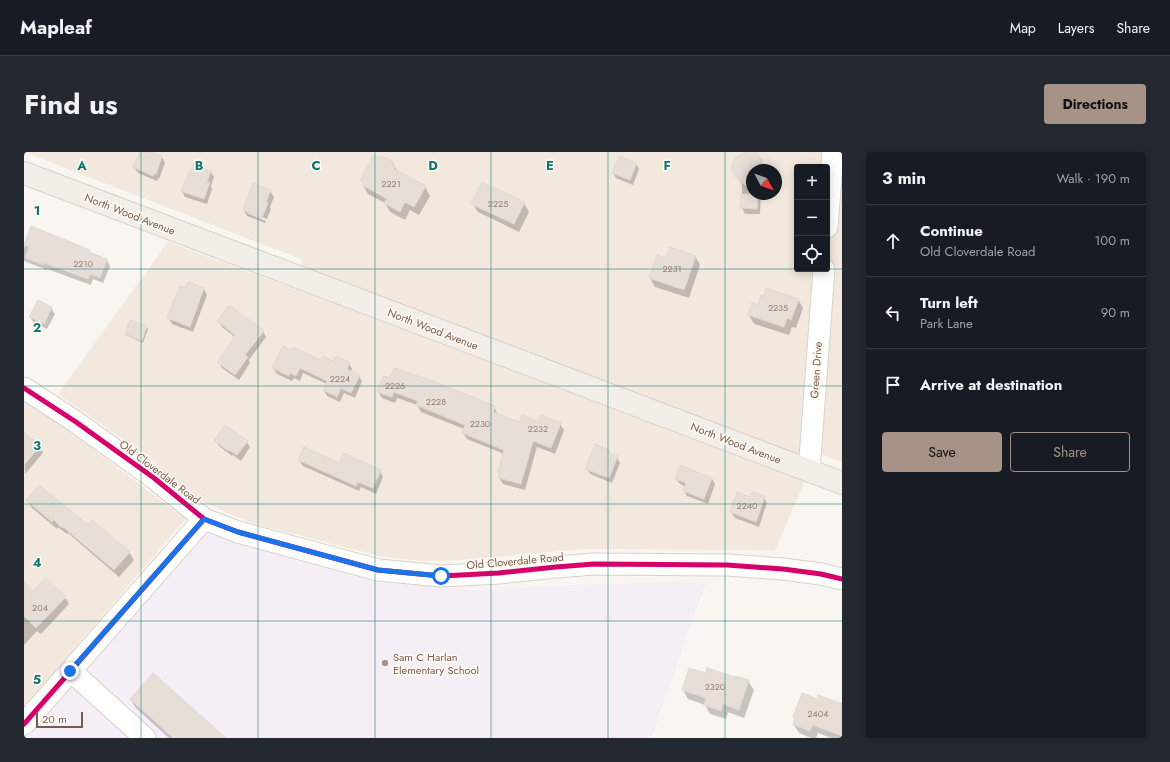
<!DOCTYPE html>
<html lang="en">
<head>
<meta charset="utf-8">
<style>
  :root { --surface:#171b24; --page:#242831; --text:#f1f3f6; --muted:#9ea1a6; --line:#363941; --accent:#a69286 }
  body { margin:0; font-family:Jost,sans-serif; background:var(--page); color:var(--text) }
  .controls { position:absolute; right:12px; top:12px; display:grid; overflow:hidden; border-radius:4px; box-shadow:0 2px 10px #0003 }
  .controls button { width:36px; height:36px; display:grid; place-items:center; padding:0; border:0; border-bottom:1px solid var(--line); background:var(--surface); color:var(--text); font:20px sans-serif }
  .compass { position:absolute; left:722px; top:12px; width:36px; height:36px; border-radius:50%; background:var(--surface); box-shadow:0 2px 10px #0003; rotate:131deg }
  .scale { position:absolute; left:12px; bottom:10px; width:47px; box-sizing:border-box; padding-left:4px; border:2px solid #7a5c4d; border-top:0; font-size:11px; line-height:14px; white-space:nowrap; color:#7a5c4d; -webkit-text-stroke:3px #fffaf3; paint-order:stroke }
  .stop { position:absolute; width:12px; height:12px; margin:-9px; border:3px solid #1a73e8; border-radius:50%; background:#fff }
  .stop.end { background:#1a73e8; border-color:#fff; box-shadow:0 1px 4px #0008 }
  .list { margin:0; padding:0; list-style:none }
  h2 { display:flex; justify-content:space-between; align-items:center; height:52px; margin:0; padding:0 16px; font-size:17px }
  h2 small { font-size:13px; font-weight:400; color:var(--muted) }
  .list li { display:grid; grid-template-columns:26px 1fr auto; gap:12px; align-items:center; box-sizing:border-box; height:72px; padding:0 16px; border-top:1px solid var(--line) }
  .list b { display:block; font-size:15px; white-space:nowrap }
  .list p { margin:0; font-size:13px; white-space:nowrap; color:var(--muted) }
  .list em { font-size:13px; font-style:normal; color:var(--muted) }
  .actions { display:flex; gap:8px; padding:12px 16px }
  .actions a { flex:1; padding:9px 0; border:1px solid var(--accent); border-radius:4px; text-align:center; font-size:14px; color:var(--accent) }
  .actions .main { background:var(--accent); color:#111 }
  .icon { flex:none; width:22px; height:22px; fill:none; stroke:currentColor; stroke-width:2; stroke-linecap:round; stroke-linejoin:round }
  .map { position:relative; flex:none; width:818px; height:586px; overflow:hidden; border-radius:4px }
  header { display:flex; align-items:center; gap:24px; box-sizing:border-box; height:56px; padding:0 20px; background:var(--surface); border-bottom:1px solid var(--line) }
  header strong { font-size:19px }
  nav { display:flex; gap:22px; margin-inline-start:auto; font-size:14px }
  .intro { display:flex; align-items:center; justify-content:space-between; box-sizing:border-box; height:96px; padding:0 24px }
  h1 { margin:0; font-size:28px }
  .button { padding:10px 18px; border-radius:4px; background:var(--accent); color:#111; font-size:14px; font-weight:700 }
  main { display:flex; gap:24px; padding:0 24px }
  aside { flex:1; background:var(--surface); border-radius:4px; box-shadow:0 2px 10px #0003 }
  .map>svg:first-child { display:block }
  .residential { fill:#f2e8de; fill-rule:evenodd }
  .education { fill:#f6eef6 }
  .shadow { fill:#0003 }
  .building { fill:#e6ded7; stroke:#e2d8d2 }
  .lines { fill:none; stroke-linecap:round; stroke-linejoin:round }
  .minor-casing { stroke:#d7d1cb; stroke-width:23 }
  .major-casing { stroke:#dad1cc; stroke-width:24 }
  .minor { stroke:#fefefd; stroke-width:21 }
  .major { stroke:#f3eee8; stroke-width:22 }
  .cycleway-casing { stroke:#fffaf3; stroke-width:8 }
  .cycleway { stroke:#d6006c; stroke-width:5 }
  .route { stroke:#1a73e8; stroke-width:5 }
  .grid { fill:none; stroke:#0f766e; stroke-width:1; stroke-opacity:0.55 }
  .poi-dot { fill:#a69286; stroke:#fffaf3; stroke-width:1.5 }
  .labels { text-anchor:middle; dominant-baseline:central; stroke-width:3; stroke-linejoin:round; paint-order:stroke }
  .number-label { font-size:9px; fill:#977e72 }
  .street-label { font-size:11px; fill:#7a5c4d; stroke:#fffaf3 }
  .poi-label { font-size:11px; fill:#7a5c4d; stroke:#fffaf3; text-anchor:start }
  .grid-label { font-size:13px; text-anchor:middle; font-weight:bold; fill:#0f766e; stroke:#fffaf3; stroke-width:3; stroke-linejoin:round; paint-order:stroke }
</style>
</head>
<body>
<header>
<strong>Mapleaf</strong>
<nav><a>Map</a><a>Layers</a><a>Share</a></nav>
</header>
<div class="intro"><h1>Find us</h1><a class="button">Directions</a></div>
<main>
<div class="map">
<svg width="818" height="586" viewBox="0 0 818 586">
  <rect width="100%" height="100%" fill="#f9f5f0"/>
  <!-- residential -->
  <path class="residential" d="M 0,0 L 818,0 L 818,310 L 793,301 L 751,398 L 561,397 L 436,408 L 395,409 L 355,404 L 231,372 L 203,361 L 175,347 L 117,300 L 34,242 L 144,90 L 265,135 L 279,108 ZM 773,15 L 803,15 L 803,117 L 773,117 ZM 728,18 L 752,18 L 752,42 L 728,42 Z
    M 0,246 L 23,262 L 162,367 L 0,555 Z"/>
  <!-- education -->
  <path class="education" d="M 183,382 L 360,431 L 452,438 L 545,433 L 682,430 L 627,586 L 1,586 Z"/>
  <!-- shadow -->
  <path class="shadow" d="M 117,0 L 126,0 L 138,5 L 141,11 L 135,27 L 134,26 L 133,29 L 114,21 L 110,15 Z
    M 733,2 L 737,7 L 740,18 L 728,18 L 728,42 L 737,42 L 736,62 L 721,62 L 718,56 L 718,32 L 710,20 Z
    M 369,11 L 374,20 L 401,35 L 406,44 L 395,63 L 386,58 L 381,68 L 366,60 L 361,51 L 344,42 L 339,33 L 339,32 L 337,28 Z
    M 612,11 L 615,17 L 609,33 L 592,26 L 589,21 Z
    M 187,20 L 190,25 L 187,34 L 188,37 L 183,52 L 161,45 L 158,39 Z
    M 230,32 L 246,39 L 250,45 L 246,55 L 247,57 L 243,67 L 223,59 L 223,61 L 242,69 L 241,71 L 223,64 L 220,58 Z
    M 500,51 L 505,60 L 495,80 L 454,60 L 449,52 Z
    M 8,76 L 65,99 L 67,102 L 83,108 L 86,114 L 79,131 L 69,127 L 67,133 L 23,117 L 23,118 L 0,109 L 0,96 Z
    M 671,104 L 676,113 L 665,146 L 631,135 L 626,126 L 643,107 Z
    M 164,131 L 180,137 L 183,143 L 169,180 L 148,172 L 145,166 Z
    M 774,147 L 779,156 L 772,176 L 768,175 L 765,183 L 730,172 L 725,163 L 734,154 Z
    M 27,156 L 31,162 L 23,177 L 10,171 L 6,165 Z
    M 194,169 L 239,179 L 242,185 L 225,208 L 226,211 L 215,228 L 198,216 L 195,210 L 211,187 L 211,185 L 198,175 Z
    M 122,175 L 124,177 L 119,191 L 104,184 L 102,182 Z
    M 268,199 L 297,210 L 325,211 L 328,217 L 327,220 L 335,224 L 338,229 L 331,246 L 320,241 L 316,250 L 303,244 L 300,238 L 303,232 L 279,221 L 276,229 L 270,226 L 268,229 L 253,222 L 249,216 Z
    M 359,225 L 470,255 L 474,263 L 496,272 L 536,272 L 540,278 L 531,302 L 513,295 L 501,338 L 479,332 L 475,326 L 476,321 L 475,319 L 480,302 L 443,287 L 439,281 L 440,277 L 397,260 L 393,253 L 373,246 L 371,251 L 358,246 L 354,240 Z
    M 0,286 L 5,286 L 15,295 L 19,301 L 1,322 Z
    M 191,288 L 223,290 L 226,295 L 217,309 L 209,303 L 208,304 L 195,294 Z
    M 584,298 L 587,303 L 593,305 L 596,311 L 588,331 L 566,322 L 563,317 Z
    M 275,308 L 315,312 L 356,319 L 359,325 L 352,342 L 337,335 L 335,339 L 279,314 Z
    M 652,327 L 688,327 L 691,332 L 684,352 L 663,344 L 660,339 L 662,335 L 656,332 Z
    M 740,345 L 743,351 L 735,375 L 711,366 L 707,360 Z
    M 3,348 L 64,375 L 105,400 L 110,408 L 95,425 L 44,381 L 43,382 L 34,375 L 33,377 L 8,356 Z
    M 0,439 L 41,445 L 45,452 L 17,482 L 13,479 L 0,493 Z
    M 682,522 L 724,529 L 730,538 L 720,566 L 704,560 L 702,567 L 686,562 L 681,553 L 664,547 L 659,538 Z
    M 107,548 L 201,586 L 145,586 L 112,556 Z
    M 793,548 L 818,556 L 818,586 L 807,586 L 794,581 L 792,586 L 787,586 L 775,581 L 770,573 L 772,567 L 770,565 Z"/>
  <!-- building -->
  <path class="building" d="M 116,0 L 128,0 L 138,4 L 132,22 L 131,21 L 129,24 L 109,15 Z
    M 719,1 L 734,1 L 740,18 L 728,18 L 728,39 L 712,25 L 708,18 L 708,12 L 712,5 Z
    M 350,3 L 356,6 L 357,4 L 370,10 L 368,13 L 371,15 L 370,17 L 402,34 L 390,55 L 381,50 L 376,60 L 360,51 L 363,47 L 338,33 L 339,30 L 336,28 Z
    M 595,4 L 613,11 L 606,28 L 588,21 Z
    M 169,12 L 187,19 L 183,30 L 186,30 L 180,47 L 157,39 L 164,21 L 166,21 Z
    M 458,30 L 501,50 L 490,72 L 447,52 Z
    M 229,31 L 247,38 L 242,50 L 244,51 L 238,66 L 219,58 Z
    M 717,42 L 734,42 L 733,57 L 716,56 Z
    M 7,74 L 66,98 L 65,100 L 83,107 L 76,126 L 66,122 L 64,127 L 20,111 L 20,113 L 1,106 L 5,95 L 0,93 Z
    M 646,95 L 672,104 L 660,138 L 625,126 L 633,103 L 642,106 Z
    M 164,130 L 180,136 L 166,175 L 143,166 L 156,134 L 161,136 Z
    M 742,136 L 775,147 L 767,168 L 763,166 L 760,175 L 724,163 L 728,151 L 734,153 L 737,143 L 740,144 Z
    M 14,148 L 28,155 L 20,172 L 5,165 Z
    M 205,153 L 240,179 L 221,203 L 224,205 L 211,223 L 193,210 L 210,187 L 209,186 L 211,183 L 193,169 Z
    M 106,168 L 123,174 L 118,189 L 101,182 Z
    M 259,194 L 267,198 L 269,195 L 297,208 L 299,204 L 309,209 L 312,204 L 326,210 L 323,217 L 336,223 L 327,241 L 317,236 L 313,245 L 299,238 L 303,229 L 276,216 L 272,224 L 266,221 L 265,224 L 248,216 Z
    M 370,216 L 406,228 L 471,254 L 469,260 L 495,270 L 498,263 L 515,270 L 517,263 L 537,271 L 527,296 L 509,289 L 497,332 L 474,326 L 476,320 L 474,320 L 480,298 L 438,281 L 441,273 L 392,253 L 394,249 L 370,240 L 368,245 L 353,240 L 359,224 L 366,226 Z
    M 201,273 L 224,289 L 213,303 L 205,298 L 204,299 L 190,288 Z
    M 0,280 L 16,294 L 0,313 Z
    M 571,292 L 584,297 L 583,300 L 594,304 L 585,326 L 561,317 Z
    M 280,295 L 315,311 L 319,301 L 357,318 L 349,336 L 334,330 L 332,334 L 274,308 Z
    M 656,313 L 688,326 L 680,347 L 659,339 L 662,331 L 651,327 Z
    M 15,333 L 64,373 L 68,368 L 106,400 L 90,418 L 39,375 L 38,376 L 30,368 L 28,370 L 2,348 Z
    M 713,340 L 726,345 L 728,340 L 741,344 L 732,370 L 706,360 Z
    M 22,426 L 42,445 L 12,476 L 0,464 L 0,430 L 9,439 Z
    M 665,516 L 682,521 L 683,516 L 710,525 L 711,524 L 725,528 L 715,558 L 699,552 L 697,559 L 680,553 L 682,546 L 658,538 Z
    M 129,521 L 202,586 L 149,586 L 106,547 Z
    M 778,541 L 793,547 L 794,543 L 818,552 L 818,584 L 789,573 L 786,579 L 769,573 L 771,566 L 769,565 Z"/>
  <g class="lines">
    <defs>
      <path id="minor" d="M 803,75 L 809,0
        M 0,236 L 52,270 L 130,326 L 180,367 L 214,380 L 354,418 L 417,424 L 437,423 L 475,421 L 532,415 L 570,412 L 703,413 L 759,417 L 797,422 L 818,427
        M 785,319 L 800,117
        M 47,519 L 121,586
        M 0,572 L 180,367"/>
      <path id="major" d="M 0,21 L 818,331"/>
    </defs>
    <!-- minor casing -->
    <use href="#minor" class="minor-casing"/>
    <!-- major casing -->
    <use href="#major" class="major-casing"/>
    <!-- minor -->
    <use href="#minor" class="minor"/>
    <!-- major -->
    <use href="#major" class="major"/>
    <defs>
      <path id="cycleway" d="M 0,236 L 52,270 L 130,326 L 180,367 L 214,380 L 354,418 L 417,424 L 437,423 L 475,421 L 532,415 L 570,412 L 703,413 L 759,417 L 797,422 L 818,427
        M 0,572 L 180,367"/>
    </defs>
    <!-- cycleway casing -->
    <use href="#cycleway" class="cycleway-casing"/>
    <!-- cycleway -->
    <use href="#cycleway" class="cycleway"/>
  </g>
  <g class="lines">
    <!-- route -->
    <path class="route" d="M 46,519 L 180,367 L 214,380 L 354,418 L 417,424"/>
  </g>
  <!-- grid -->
  <path class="grid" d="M 117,0 L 117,586M 234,0 L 234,586M 351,0 L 351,586M 467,0 L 467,586M 584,0 L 584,586M 701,0 L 701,586M 0,117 L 818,117M 0,234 L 818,234M 0,352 L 818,352M 0,469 L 818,469"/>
  <!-- markers -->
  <circle class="poi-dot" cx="361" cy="511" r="4"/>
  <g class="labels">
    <!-- number labels -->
    <g class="number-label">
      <text x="367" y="31">2221</text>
      <text x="474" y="51">2225</text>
      <text x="59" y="111">2210</text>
      <text x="648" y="116">2231</text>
      <text x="754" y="155">2235</text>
      <text x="316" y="226">2224</text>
      <text x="371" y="233">2226</text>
      <text x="412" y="249">2228</text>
      <text x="456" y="271">2230</text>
      <text x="514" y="276">2232</text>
      <text x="723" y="353">2240</text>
      <text x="16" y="455">204</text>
      <text x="691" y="534">2320</text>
      <text x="794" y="561">2404</text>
    </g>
    <!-- street labels -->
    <g class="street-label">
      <text transform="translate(106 62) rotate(21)">North Wood Avenue</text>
      <text transform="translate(409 177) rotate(21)">North Wood Avenue</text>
      <text transform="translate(792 218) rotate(-86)">Green Drive</text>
      <text transform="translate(712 291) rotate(21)">North Wood Avenue</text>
      <text transform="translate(136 320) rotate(37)">Old Cloverdale Road</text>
      <text transform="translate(491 409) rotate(-5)">Old Cloverdale Road</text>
    </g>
    <!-- poi labels -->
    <g class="poi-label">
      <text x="369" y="505">Sam C Harlan<tspan x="369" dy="13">Elementary School</tspan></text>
    </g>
  </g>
  <g class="grid-label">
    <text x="58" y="18">A</text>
    <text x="175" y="18">B</text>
    <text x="292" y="18">C</text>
    <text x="409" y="18">D</text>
    <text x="526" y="18">E</text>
    <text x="643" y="18">F</text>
    <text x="13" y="63">1</text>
    <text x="13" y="180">2</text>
    <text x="13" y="298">3</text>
    <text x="13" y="415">4</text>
    <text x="13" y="532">5</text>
  </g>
</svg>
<div class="controls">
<button>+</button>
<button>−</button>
<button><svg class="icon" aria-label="locate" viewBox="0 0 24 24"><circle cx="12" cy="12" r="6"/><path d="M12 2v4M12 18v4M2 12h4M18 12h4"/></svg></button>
</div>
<svg class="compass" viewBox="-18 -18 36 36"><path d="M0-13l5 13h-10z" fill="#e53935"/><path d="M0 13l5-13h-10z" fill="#9ea1a6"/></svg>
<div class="scale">20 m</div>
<div class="stop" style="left:417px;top:424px"></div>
<div class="stop end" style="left:46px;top:519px"></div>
</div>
<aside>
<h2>3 min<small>Walk · 190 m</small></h2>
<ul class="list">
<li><svg class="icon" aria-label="ahead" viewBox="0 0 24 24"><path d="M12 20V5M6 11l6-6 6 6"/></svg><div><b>Continue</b><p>Old Cloverdale Road</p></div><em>100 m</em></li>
<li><svg class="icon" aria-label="left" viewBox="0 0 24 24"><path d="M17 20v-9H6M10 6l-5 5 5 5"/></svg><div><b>Turn left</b><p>Park Lane</p></div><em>90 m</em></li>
<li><svg class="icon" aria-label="arrive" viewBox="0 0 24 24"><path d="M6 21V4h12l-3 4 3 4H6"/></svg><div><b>Arrive at destination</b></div></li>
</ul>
<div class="actions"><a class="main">Save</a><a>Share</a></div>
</aside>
</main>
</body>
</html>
